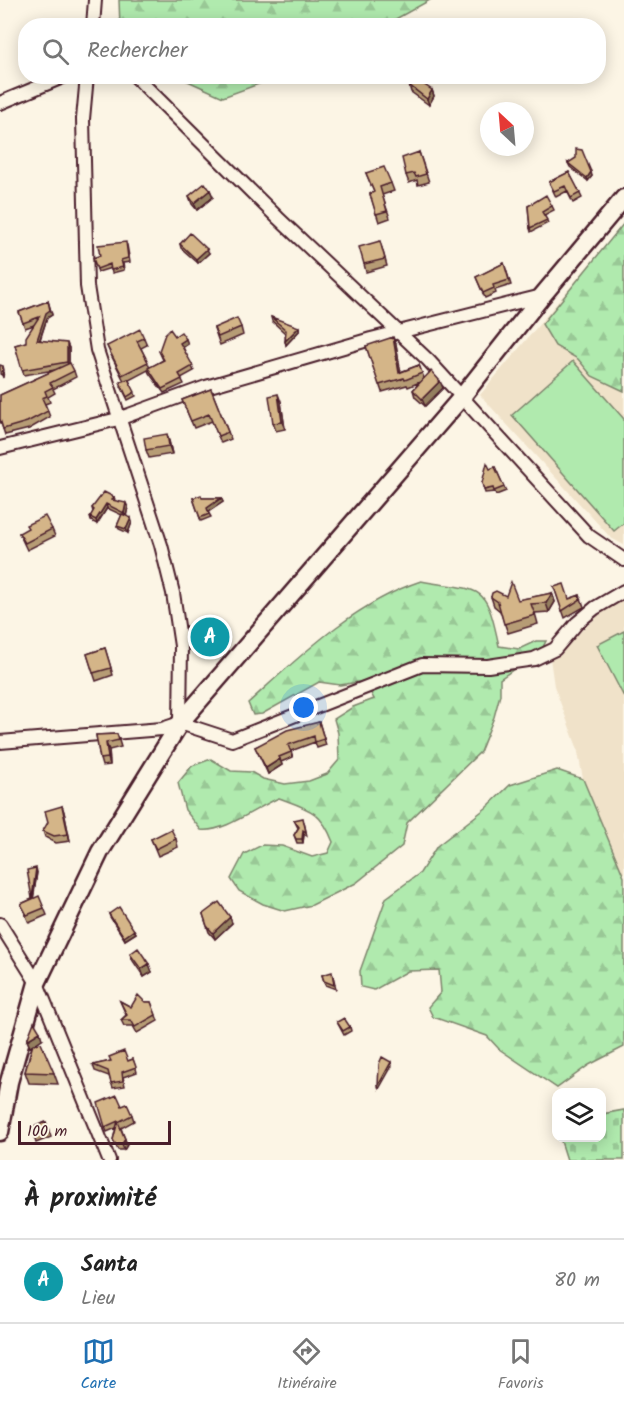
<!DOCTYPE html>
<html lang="fr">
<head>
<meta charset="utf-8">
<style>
  :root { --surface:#fff; --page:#f2f2f2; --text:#222; --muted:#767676; --line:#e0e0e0; --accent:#1f6fb2 }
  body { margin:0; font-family:Kalam,sans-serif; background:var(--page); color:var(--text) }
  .controls { position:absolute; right:18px; bottom:18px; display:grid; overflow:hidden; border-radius:12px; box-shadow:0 3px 15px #0003 }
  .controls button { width:54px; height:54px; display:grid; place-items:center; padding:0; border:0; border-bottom:2px solid var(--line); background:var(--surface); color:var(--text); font:30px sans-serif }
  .compass { position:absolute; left:480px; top:102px; width:54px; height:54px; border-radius:50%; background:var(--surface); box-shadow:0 3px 15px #0003; rotate:334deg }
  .scale { position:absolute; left:18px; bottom:15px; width:153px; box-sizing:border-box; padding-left:6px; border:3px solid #4a1f2b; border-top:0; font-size:16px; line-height:21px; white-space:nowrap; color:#4a1f2b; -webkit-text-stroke:4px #fcf5e5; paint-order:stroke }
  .you { position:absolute; left:304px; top:708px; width:21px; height:21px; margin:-15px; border:4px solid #fff; border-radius:50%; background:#1a73e8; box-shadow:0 0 0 9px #1a73e833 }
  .badge { display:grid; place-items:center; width:39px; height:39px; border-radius:50%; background:var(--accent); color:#fff; font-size:20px; font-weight:700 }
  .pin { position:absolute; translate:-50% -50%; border:3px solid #fff; box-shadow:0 2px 6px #0006 }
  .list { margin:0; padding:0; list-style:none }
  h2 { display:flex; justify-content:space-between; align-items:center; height:78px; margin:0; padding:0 24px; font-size:26px }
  h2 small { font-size:20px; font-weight:400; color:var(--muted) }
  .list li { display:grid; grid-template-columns:39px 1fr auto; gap:18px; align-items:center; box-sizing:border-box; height:84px; padding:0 24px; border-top:2px solid var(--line) }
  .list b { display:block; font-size:22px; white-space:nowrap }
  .list p { margin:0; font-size:20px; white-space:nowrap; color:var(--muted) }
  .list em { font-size:20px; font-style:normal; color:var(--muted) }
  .icon { flex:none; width:33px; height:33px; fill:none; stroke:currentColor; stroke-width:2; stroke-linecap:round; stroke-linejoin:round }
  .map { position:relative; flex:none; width:624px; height:1160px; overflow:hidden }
  .search { position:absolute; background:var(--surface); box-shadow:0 3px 15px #0003; left:18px; right:18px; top:18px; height:66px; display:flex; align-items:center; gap:15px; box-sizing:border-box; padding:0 21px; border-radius:24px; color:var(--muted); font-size:22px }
  .sheet { height:162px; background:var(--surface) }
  nav { display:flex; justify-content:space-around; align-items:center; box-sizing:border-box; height:84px; border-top:2px solid var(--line); background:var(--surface); font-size:16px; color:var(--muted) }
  nav a { display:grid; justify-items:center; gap:3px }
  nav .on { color:var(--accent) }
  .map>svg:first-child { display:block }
  .built { fill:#f0e2c9 }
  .forest { fill:url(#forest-firs); stroke:#7d846c; stroke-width:1.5 }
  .cemetery { fill:url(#cemetery-stones); stroke:#7d846c; stroke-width:1.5 }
  .green { fill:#b0eaae; stroke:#7d846c; stroke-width:1.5 }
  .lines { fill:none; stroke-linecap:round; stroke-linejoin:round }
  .street-casing { stroke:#4a1f2b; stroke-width:16 }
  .secondary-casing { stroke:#4a1f2b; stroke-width:21 }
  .street { stroke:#fcf5e5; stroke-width:12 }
  .secondary { stroke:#fcf5e5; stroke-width:16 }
  .wall { fill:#b69c75; stroke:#4a1f2b; stroke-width:1.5 }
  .shaded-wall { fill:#947f5f; stroke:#4a1f2b; stroke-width:1.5 }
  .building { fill:#d4b588; stroke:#4a1f2b; stroke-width:1.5 }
</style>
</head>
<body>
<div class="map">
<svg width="624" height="1160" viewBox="0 0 624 1160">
  <defs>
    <pattern id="forest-firs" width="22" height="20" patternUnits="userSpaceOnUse" patternTransform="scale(1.5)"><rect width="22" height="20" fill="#b0eaae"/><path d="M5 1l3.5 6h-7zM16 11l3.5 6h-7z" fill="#99c896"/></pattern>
    <pattern id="cemetery-stones" width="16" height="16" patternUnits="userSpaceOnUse" patternTransform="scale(1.5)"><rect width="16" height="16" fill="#b0eaae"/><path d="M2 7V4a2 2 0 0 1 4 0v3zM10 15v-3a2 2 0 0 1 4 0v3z" fill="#99c896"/></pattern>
  </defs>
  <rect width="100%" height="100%" fill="#fcf5e5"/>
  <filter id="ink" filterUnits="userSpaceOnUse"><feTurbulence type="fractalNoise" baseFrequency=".0167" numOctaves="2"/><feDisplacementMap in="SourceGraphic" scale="12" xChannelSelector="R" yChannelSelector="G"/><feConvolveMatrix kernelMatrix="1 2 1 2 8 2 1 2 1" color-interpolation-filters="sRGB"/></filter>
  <g filter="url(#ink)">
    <!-- built -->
    <path class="built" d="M 624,223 L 624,545 L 611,538 L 480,395 Z
      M 624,599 L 624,877 L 583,779 L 577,747 L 554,686 L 550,658 L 606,609 Z"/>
    <!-- forest -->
    <path class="forest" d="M 119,0 L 430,0 L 385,25 L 120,26 Z
      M 179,77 L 278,77 L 223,97 Z
      M 624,223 L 624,391 L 592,376 L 578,359 L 555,346 L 542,324 Z
      M 421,581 C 482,592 485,580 499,646 L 519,649 L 536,641 L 546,641 L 542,649 L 500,679 L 500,695 L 494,717 L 480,752 L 407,823 L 402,846 L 356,883 L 312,905 L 285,911 L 263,904 L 239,891 L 231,879 L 244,854 L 262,845 L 282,846 L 312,857 L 328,853 L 333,842 C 321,811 309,809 279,798 C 257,807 224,833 201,830 L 185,810 L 178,783 L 192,766 L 211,759 L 231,771 L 251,772 L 263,779 L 285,784 L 309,781 L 327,774 L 339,760 L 338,733 L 334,719 L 353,707 L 374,699 L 364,681 L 340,685 L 319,682 L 262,714 L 253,715 L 248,703 C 299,657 354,603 421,581 Z
      M 557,770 L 583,779 L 624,877 L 624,1047 L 589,1065 L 557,1088 L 499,1049 L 487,1036 L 433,1017 L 428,1007 L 441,992 L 439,970 L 408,971 L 374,990 L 361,987 L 360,971 L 386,898 L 420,873 L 437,846 L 486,808 L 510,785 Z"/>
    <!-- cemetery -->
    <path class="cemetery" d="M 624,1110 L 624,1160 L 567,1160 L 560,1138 L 602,1138 L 602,1114 Z"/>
    <!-- green -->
    <path class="green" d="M 573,361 L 624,419 L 624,523 L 614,531 L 512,415 Z
      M 624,631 L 624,697 L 597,645 Z"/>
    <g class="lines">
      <defs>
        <path id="street" d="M 93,26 L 95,0
          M 87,76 L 83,119 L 87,286 L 97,350 L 161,545 L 173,593 L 181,646 L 180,723
          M 135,76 L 278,218 L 428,360 L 589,536 L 624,560
          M 0,103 L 65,76
          M 0,448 L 118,419 L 206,387 L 371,339 L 542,296
          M 0,742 L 162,729 L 180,723 L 232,740 L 422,665 L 488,666 L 534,659 L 555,649 L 577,623 L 595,608 L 624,591
          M 0,924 L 37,983 L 109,1160"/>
        <path id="secondary" d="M 0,1132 L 9,1082 L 37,983 L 100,852 L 180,723 L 461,398 L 542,296 L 624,198"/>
      </defs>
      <!-- street casing -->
      <use href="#street" class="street-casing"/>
      <!-- secondary casing -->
      <use href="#secondary" class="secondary-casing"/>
      <!-- street -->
      <use href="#street" class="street"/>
      <!-- secondary -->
      <use href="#secondary" class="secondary"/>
    </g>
    <!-- wall -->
    <path class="wall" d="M 409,85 L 432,90 L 434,96 L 429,105 L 411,92 Z
      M 419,152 L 429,182 L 418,185 L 417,180 L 409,183 L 406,175 Z
      M 568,163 L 592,176 L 588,181 L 570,167 Z
      M 569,172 L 582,198 L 573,203 L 567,191 L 556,197 L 549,182 Z
      M 366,173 L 391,183 L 394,191 L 382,195 L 390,218 L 379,222 L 370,194 L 374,192 Z
      M 210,190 L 213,197 L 197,210 L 192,204 L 189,196 Z
      M 528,206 L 552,206 L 554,210 L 544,215 L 548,223 L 531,232 L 530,228 Z
      M 180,244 L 209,253 L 198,263 L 181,248 Z
      M 127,245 L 130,262 L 123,263 L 124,270 L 112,273 L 111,268 L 98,272 L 93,258 Z
      M 382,248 L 387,266 L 366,272 L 364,264 Z
      M 504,263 L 511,285 L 495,290 L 496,293 L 485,298 L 476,277 Z
      M 48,301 L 52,315 L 47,318 L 40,340 L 69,348 L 69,363 L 74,371 L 76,377 L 53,389 L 55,393 L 48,397 L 50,402 L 45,404 L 50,417 L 29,429 L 5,435 L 1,423 L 0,423 L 0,395 L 55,370 L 24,375 L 15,345 L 26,342 L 34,325 L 25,328 L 19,312 Z
      M 271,317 L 300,330 L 286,345 L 285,333 L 272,321 Z
      M 241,327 L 243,335 L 220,345 L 214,328 Z
      M 175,336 L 188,344 L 183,347 L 194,371 L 181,378 L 184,384 L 164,393 L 149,373 L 148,370 L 129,380 L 136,396 L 128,400 L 121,386 L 124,381 L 110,353 L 107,346 L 144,338 L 147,345 L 141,348 L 150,368 L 163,360 L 159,351 Z
      M 396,344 L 400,372 L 419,365 L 424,378 L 443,388 L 425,406 L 415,397 L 413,390 L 420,382 L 408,387 L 407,385 L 382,392 L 366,346 Z
      M 211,389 L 231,439 L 221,443 L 212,421 L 194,428 L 182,400 Z
      M 281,402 L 285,429 L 276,431 L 273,423 Z
      M 169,441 L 172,454 L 149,458 L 146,450 Z
      M 495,467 L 506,491 L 496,495 L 495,492 L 485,493 L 482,483 L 490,469 Z
      M 114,497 L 115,501 L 128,507 L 126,516 L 132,522 L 128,533 L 119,529 L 117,526 L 122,515 L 107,508 L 97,524 L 91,521 L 90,517 L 93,512 L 92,508 Z
      M 193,498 L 221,498 L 223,502 L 208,512 L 211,517 L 201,521 Z
      M 52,529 L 55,536 L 27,550 L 19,533 Z
      M 554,587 L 569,599 L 580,595 L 584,607 L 565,618 Z
      M 552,593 L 555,602 L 549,612 L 535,613 L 538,624 L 508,633 L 500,611 L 494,606 L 491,597 L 506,596 L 518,600 Z
      M 105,648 L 113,675 L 96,681 L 87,654 Z
      M 319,722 L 326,745 L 317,748 L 315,742 L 291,751 L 293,757 L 281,762 L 282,765 L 268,774 L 255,747 Z
      M 117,734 L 121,747 L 109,750 L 110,765 L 102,766 L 100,759 L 96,735 Z
      M 62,806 L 64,812 L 70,841 L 56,843 L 45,837 L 43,831 Z
      M 294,820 L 304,822 L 307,836 L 304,834 L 303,843 L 297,843 L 294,835 L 298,828 Z
      M 151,839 L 176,839 L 178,847 L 158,856 Z
      M 37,872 L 33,899 L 44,908 L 47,915 L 29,923 L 21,904 L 32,899 Z
      M 109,914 L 134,930 L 136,933 L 125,940 L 110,917 Z
      M 203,914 L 232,923 L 215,939 L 209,932 Z
      M 130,954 L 152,972 L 144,977 L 133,961 Z
      M 322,975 L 333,975 L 336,989 L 325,985 Z
      M 120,1001 L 131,1007 L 145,1002 L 151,1002 L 158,1021 L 137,1033 L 133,1026 L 124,1026 L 121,1020 L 126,1015 Z
      M 337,1022 L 350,1027 L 351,1031 L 344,1035 Z
      M 42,1039 L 35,1044 L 54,1073 L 58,1084 L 29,1083 L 25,1072 L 32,1046 L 30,1047 L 27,1040 Z
      M 133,1059 L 137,1072 L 123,1077 L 125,1086 L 113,1088 L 109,1076 L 95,1071 L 93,1065 L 111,1061 L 128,1061 Z
      M 122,1106 L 132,1115 L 134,1121 L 121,1128 L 127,1145 L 124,1150 L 118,1150 L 113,1140 L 116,1128 L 107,1132 L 105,1127 Z
      M 46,1122 L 51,1137 L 36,1143 L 31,1128 Z"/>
    <!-- shaded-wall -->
    <path class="shaded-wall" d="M 432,90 L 434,96 L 429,105 L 427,99 Z
      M 591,172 L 592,176 L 588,181 L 587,178 Z
      M 210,190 L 213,197 L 197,210 L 194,203 Z
      M 207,249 L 209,253 L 198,263 L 196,259 Z
      M 48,301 L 52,315 L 47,318 L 38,345 L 37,340 Z
      M 299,327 L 300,330 L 286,345 L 285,341 Z
      M 393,337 L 396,344 L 402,380 L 399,373 Z
      M 186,339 L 188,344 L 182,348 L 180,343 Z
      M 67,343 L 69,348 L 69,367 L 67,362 Z
      M 3,366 L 4,370 L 3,378 L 2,375 Z
      M 440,381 L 443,388 L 425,406 L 422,399 Z
      M 278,394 L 281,402 L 285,429 L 282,422 Z
      M 167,434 L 169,441 L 172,454 L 169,446 Z
      M 221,498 L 223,502 L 208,512 L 207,508 Z
      M 126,503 L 128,507 L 126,517 L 124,513 Z
      M 106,504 L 107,508 L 97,524 L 96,520 Z
      M 131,518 L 132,522 L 128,533 L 126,529 Z
      M 552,593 L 555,602 L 549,612 L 546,603 Z
      M 106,743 L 109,750 L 110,765 L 108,758 Z
      M 280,759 L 282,765 L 268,774 L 266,768 Z
      M 62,806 L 64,812 L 70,841 L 68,834 Z
      M 303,830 L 304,834 L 303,843 L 302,839 Z
      M 36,868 L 37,872 L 33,901 L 32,898 Z
      M 230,917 L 232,923 L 215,939 L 213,933 Z
      M 134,930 L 136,933 L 125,940 L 124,937 Z
      M 149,964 L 152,972 L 144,977 L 141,969 Z
      M 40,1032 L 42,1039 L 30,1047 L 27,1040 Z
      M 391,1062 L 392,1066 L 379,1089 L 378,1086 Z
      M 125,1139 L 127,1145 L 124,1150 L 122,1144 Z"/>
    <!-- building -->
    <path class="building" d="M 417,80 L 432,90 L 427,99 L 409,85 Z
      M 576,149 L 582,150 L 591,172 L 587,178 L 568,163 L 576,158 Z
      M 419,152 L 426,174 L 416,177 L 414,173 L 406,175 L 402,158 Z
      M 384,167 L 391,183 L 380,187 L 387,211 L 376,214 L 370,194 L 374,192 L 366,173 Z
      M 569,172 L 580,193 L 571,198 L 565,186 L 554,191 L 549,182 Z
      M 205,183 L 210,190 L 194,203 L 189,196 Z
      M 546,195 L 552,206 L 542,212 L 547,220 L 530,228 L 528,206 Z
      M 190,233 L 207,249 L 196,259 L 180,244 Z
      M 380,241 L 385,259 L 364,264 L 359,247 Z
      M 126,242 L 128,258 L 121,260 L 123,267 L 111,270 L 110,264 L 97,269 L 93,258 L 100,256 L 98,245 Z
      M 504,263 L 509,280 L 493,285 L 494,288 L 483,293 L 476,277 Z
      M 48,301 L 50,310 L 46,313 L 37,340 L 67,343 L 67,362 L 22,370 L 15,345 L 26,342 L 26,337 L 39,317 L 23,323 L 19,312 Z
      M 271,317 L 299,327 L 285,341 L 286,330 Z
      M 237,318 L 241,327 L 218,337 L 214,328 Z
      M 140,329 L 144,338 L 137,341 L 148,362 L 122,375 L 107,346 Z
      M 170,329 L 175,336 L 181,332 L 186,339 L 180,343 L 193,366 L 179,374 L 182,379 L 162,389 L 148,368 L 164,360 L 159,351 L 165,334 Z
      M 393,337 L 399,373 L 419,365 L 422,373 L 405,380 L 404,378 L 379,385 L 366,346 Z
      M 70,363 L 74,371 L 50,383 L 53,387 L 45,391 L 47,396 L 42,398 L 48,411 L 27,422 L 3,429 L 0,419 L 0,395 Z
      M 0,365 L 3,366 L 2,375 L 0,374 Z
      M 431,371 L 440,381 L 422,399 L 413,390 Z
      M 128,379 L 135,392 L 127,397 L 120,382 Z
      M 211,389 L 228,432 L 218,436 L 209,414 L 191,421 L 182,400 Z
      M 278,394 L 282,422 L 273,423 L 269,396 Z
      M 167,434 L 169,446 L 146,450 L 144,438 Z
      M 487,463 L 490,469 L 495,467 L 504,487 L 494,491 L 493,488 L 484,490 L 482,483 Z
      M 104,492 L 114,497 L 112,500 L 126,503 L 124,513 L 106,504 L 96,520 L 90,517 L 94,510 L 92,508 Z
      M 201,495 L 202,498 L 221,498 L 207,508 L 209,514 L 200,518 L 193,498 Z
      M 122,514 L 131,518 L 126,529 L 117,526 Z
      M 45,516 L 52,529 L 25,543 L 19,533 L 28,528 L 26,525 Z
      M 511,582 L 518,600 L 552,593 L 546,603 L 531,604 L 535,615 L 504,624 L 498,602 L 491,597 L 492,593 L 496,591 L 506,596 Z
      M 564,584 L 569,599 L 580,595 L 581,599 L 562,611 L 554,587 Z
      M 105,648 L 111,668 L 93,673 L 87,654 Z
      M 319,722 L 324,739 L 315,742 L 314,736 L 288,745 L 291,752 L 279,757 L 280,759 L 266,768 L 255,747 L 287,730 Z
      M 117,734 L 119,740 L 106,743 L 108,758 L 100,759 L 96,735 Z
      M 62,806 L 68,834 L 54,836 L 43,831 L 48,822 L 45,811 Z
      M 303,818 L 306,832 L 303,830 L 302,839 L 296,839 L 294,835 L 299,827 L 294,820 Z
      M 171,829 L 176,839 L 156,849 L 151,839 Z
      M 36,868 L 32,898 L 27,870 Z
      M 39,896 L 44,908 L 27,915 L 21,904 Z
      M 219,902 L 230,917 L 213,933 L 207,926 L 203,914 Z
      M 119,907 L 134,930 L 124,937 L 109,914 Z
      M 138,948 L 149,964 L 141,969 L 130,954 Z
      M 332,972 L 334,985 L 324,981 L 322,975 Z
      M 138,995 L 145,1002 L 151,1002 L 156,1015 L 135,1027 L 131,1020 L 121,1020 L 127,1015 L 120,1001 L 131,1007 Z
      M 344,1018 L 350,1027 L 343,1031 L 337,1022 Z
      M 34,1022 L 40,1032 L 27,1040 Z
      M 41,1043 L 54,1073 L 25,1072 L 33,1044 Z
      M 124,1051 L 128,1061 L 133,1059 L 136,1067 L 122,1072 L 123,1081 L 111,1083 L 108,1071 L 93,1065 L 111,1061 L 109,1057 Z
      M 382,1057 L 391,1062 L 378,1086 L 379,1064 Z
      M 117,1095 L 122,1106 L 127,1104 L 132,1115 L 118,1122 L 125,1139 L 122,1144 L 116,1145 L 113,1140 L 118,1121 L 105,1127 L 98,1103 Z
      M 46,1122 L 49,1130 L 34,1136 L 31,1128 Z"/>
  </g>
</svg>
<div class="controls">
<button><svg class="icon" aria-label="layers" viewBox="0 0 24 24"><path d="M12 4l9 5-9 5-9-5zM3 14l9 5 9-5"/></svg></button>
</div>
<svg class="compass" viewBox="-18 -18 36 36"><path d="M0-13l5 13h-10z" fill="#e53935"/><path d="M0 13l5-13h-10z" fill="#767676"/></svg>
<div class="scale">100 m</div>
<div class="you"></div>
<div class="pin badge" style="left:210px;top:637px;background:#0f9aa8">A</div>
<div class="search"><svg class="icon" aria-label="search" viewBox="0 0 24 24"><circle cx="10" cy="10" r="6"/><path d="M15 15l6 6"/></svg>Rechercher</div>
</div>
<section class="sheet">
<h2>À proximité<small></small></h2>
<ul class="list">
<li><span class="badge" style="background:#0f9aa8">A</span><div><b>Santa</b><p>Lieu</p></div><em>80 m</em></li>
</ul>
</section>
<nav>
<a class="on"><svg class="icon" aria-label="map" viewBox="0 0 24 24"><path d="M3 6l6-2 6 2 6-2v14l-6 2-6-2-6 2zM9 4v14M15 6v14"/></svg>Carte</a>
<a><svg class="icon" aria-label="directions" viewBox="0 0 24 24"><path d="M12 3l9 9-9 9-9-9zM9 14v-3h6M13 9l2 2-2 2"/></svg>Itinéraire</a>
<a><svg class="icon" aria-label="saved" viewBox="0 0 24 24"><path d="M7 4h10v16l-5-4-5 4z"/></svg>Favoris</a>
</nav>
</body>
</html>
